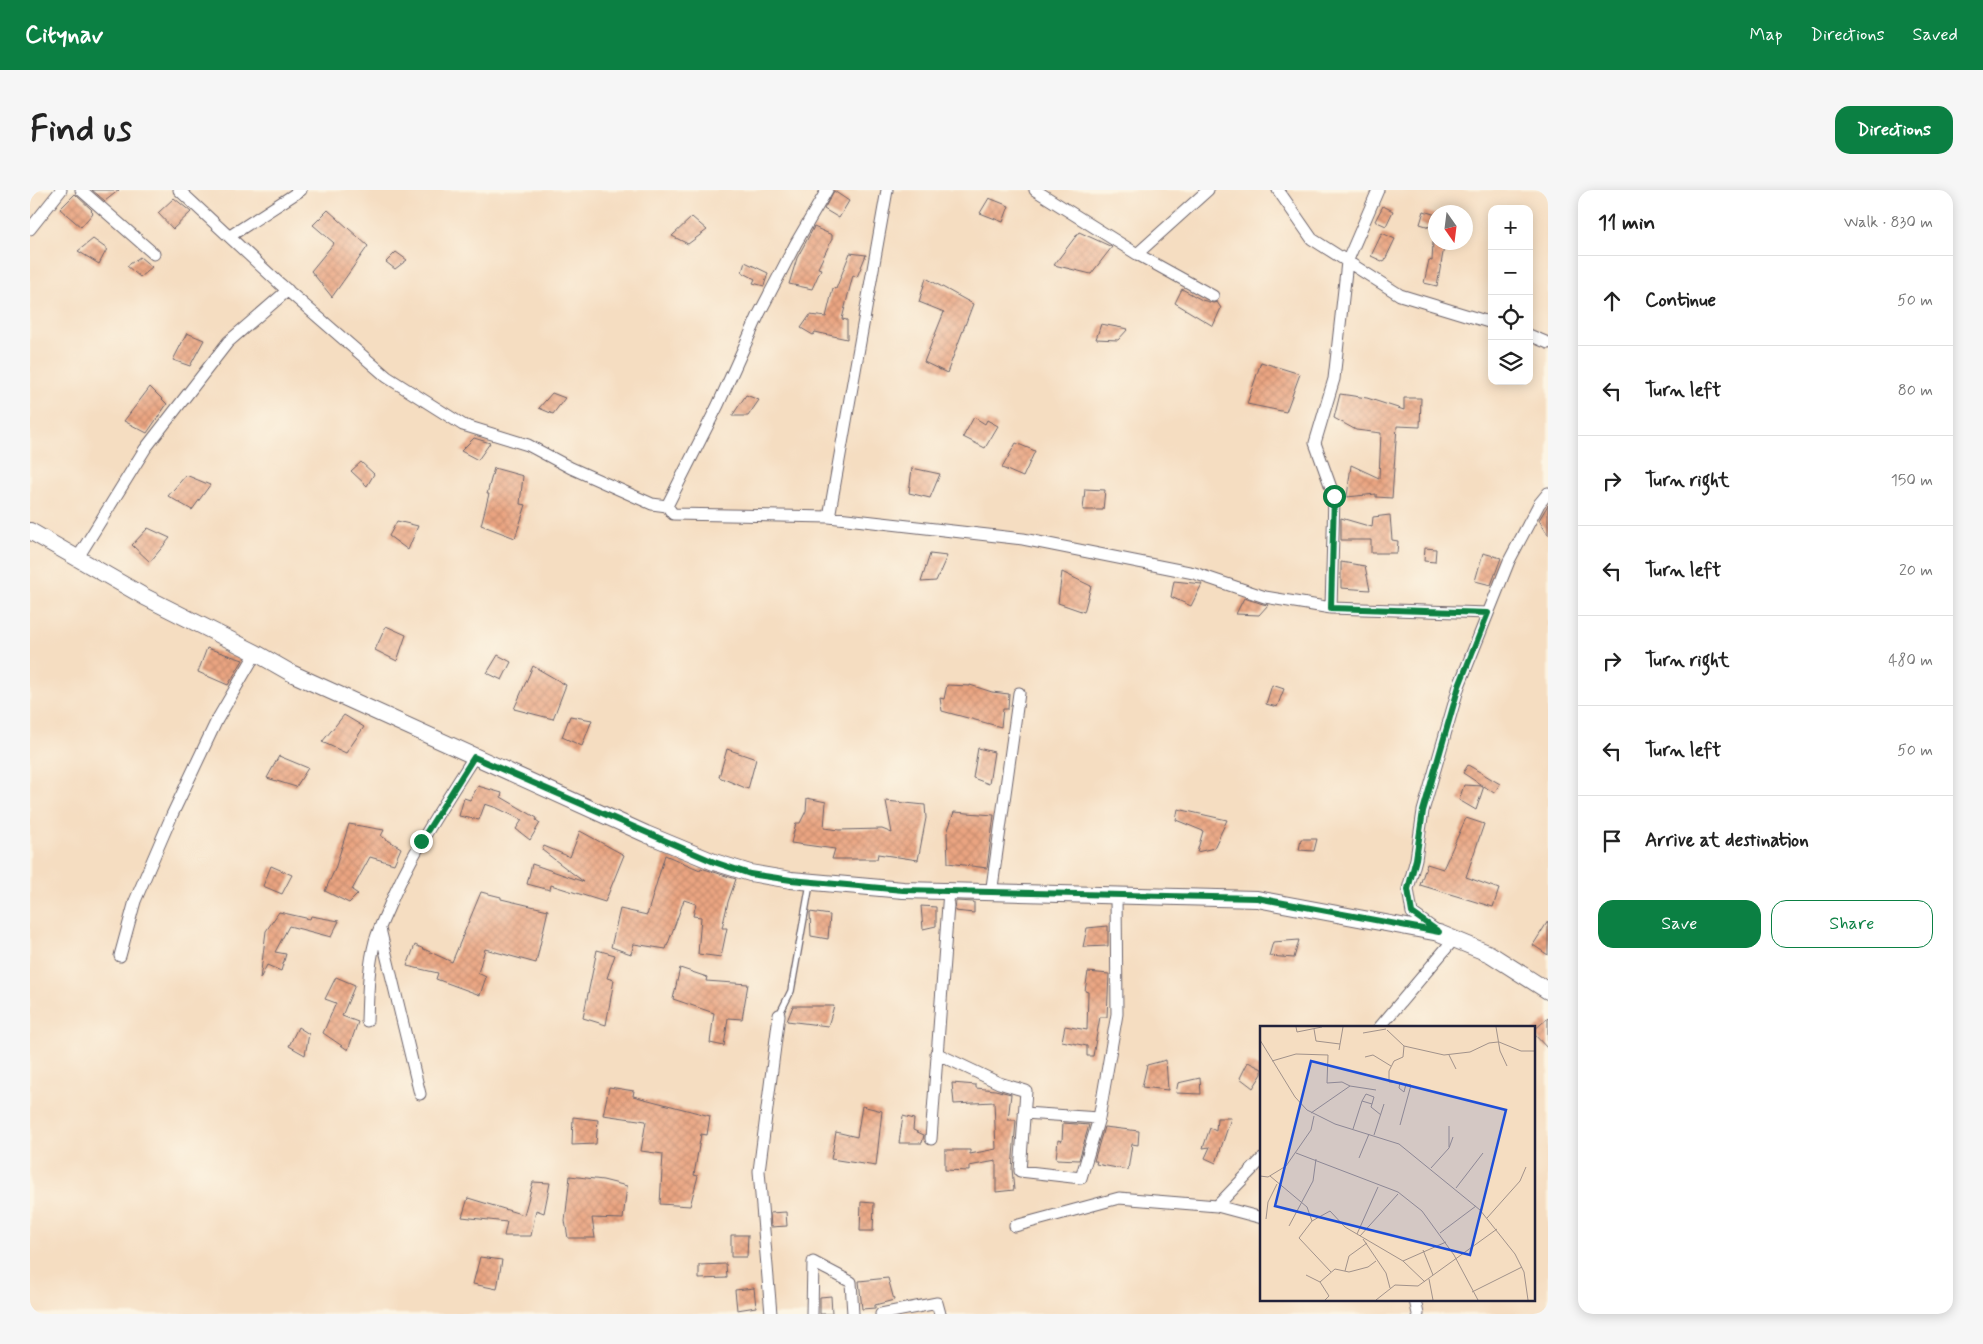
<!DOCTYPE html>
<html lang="en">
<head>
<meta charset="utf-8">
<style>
  :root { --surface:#fff; --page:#f6f6f6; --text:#222; --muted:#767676; --line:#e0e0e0; --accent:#0b8043 }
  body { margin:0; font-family:Mynerve,sans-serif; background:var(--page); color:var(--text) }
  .controls { position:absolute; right:15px; top:15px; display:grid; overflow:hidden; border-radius:10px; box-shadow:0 2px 12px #0003 }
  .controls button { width:45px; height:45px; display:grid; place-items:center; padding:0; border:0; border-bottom:1px solid var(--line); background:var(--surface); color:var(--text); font:25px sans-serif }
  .compass { position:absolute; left:1398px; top:15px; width:45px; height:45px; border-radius:50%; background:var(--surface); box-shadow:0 2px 12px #0003; rotate:166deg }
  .stop { position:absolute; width:15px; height:15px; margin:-11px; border:4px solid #0b8043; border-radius:50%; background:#fff }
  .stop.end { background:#0b8043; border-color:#fff; box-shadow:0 1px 5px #0008 }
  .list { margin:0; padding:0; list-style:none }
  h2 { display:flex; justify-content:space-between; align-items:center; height:65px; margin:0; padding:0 20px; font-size:21px }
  h2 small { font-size:16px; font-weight:400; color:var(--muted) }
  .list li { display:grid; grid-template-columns:32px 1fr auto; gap:15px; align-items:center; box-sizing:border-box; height:90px; padding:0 20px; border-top:1px solid var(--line) }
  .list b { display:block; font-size:19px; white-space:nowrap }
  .list em { font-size:16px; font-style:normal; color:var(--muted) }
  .actions { display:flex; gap:10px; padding:15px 20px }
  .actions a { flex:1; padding:11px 0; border:1px solid var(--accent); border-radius:15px; text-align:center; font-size:18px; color:var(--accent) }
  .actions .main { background:var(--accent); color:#fff }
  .icon { flex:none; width:28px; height:28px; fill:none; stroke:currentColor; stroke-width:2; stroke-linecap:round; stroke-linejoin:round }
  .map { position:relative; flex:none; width:1518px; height:1124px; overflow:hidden; border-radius:15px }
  header { display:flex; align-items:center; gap:30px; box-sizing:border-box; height:70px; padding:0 25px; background:var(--accent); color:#fff }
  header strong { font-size:24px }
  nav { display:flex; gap:28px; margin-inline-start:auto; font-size:18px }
  .intro { display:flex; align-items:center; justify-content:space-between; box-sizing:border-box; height:120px; padding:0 30px }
  h1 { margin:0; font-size:35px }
  .button { padding:12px 22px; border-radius:15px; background:var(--accent); color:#fff; font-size:18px; font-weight:700 }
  main { display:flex; gap:30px; padding:0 30px }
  aside { flex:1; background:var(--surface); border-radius:15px; box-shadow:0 2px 12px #0003 }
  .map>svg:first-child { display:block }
  .building { fill:url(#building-cross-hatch) }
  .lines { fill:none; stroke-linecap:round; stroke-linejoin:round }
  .lane-casing { stroke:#6c636a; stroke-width:8 }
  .street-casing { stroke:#6c636a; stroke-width:13 }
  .secondary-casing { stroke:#6c636a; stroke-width:18 }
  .lane { stroke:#fff; stroke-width:5.5 }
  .street { stroke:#fff; stroke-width:11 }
  .secondary { stroke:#fff; stroke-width:16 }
  .route { stroke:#0b8043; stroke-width:6 }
  .inset-road { fill:none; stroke:#a1928b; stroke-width:1 }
  .view { fill:#1d4ed8; fill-opacity:0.15; stroke:#1d4ed8; stroke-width:2.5 }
  .inset-edge { fill:none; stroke:#22223b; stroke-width:2.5 }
</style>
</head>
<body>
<header>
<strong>Citynav</strong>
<nav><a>Map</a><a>Directions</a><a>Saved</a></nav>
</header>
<div class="intro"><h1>Find us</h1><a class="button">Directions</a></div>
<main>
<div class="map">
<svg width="1518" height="1124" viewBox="0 0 1518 1124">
  <defs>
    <pattern id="building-cross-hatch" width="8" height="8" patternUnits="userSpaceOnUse" patternTransform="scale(1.25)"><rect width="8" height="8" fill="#eaa481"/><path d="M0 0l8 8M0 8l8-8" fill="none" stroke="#c88d70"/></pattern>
  </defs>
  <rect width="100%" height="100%" fill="#fcf5e5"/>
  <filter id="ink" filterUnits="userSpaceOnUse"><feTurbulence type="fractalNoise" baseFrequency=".02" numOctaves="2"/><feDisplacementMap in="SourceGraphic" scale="10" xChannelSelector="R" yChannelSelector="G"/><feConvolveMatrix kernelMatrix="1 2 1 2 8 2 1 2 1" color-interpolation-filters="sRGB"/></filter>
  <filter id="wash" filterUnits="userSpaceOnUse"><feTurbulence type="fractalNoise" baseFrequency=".0096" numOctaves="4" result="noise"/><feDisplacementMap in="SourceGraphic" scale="20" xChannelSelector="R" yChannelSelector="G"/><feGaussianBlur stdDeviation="1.12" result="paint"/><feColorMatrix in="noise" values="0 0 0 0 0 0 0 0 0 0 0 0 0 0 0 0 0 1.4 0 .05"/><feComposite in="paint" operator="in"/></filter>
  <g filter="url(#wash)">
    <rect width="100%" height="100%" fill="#f5ddc1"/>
    <g id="blocks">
      <!-- building -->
      <path class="building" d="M 62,0 L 89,0 L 75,11 Z
        M 804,1 L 819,11 L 809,28 L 794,19 Z
        M 45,4 L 62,20 L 61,21 L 63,23 L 51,37 L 30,19 Z
        M 144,8 L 161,22 L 143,39 L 128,23 Z
        M 959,8 L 979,16 L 973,32 L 950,23 Z
        M 1353,16 L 1363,21 L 1356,36 L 1345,31 Z
        M 298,20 L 338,56 L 302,107 L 281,81 L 304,53 L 283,35 Z
        M 1394,21 L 1406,25 L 1406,39 L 1390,34 Z
        M 662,27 L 677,40 L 658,54 L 642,46 Z
        M 784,37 L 802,45 L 802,49 L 788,78 L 791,79 L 782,99 L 759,94 L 767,68 Z
        M 1049,42 L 1082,57 L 1061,84 L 1024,75 Z
        M 1352,43 L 1365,49 L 1354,72 L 1341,66 Z
        M 63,49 L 77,59 L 69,74 L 48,61 Z
        M 1403,52 L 1415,52 L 1407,96 L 1394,93 L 1399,70 L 1402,71 Z
        M 366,62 L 377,70 L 365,79 L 356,72 Z
        M 820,63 L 836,65 L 827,87 L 823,85 L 812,129 L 817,130 L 817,149 L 785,142 L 783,145 L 771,138 L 780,125 L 796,127 L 803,98 L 806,99 Z
        M 110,67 L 122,77 L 110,87 L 97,76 Z
        M 715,72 L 738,83 L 734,96 L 723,93 L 725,89 L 712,82 Z
        M 896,88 L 943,114 L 917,183 L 894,172 L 914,122 L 889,112 Z
        M 1152,99 L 1172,110 L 1183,113 L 1187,112 L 1191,118 L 1183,136 L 1145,113 Z
        M 1071,134 L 1098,139 L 1088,150 L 1066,149 Z
        M 157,143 L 174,150 L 160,176 L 143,170 Z
        M 1231,172 L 1270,184 L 1256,222 L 1217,214 Z
        M 120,197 L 137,214 L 117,243 L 94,231 Z
        M 522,203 L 535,208 L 523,224 L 509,218 Z
        M 1310,204 L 1337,208 L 1374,220 L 1374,208 L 1391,208 L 1390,237 L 1367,236 L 1362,308 L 1346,307 L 1346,304 L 1317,307 L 1321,275 L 1349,288 L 1351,243 L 1326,240 L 1304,228 Z
        M 716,205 L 729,210 L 718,226 L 702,226 Z
        M 944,227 L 955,234 L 957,230 L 968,236 L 955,258 L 933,247 Z
        M 444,248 L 460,253 L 448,270 L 431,261 Z
        M 986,253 L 1005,261 L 993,287 L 972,278 Z
        M 331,272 L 344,284 L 337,296 L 321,281 Z
        M 464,278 L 493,286 L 490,314 L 496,315 L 485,348 L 451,335 L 459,304 L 457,304 Z
        M 882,278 L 910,284 L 900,308 L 879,303 Z
        M 156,285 L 180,295 L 162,320 L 138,306 Z
        M 1055,299 L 1075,300 L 1073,320 L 1053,320 Z
        M 1518,315 L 1518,345 L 1509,330 Z
        M 1360,325 L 1362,350 L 1368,351 L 1367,363 L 1341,363 L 1341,350 L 1311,350 L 1311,328 L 1342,337 L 1343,327 Z
        M 367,331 L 388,336 L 378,360 L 359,346 Z
        M 118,338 L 140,348 L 120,372 L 102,355 Z
        M 1395,358 L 1406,359 L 1405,372 L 1394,371 Z
        M 1453,363 L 1471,368 L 1461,395 L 1445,391 Z
        M 900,364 L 917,366 L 906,391 L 891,392 Z
        M 1311,372 L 1335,376 L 1340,400 L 1311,398 Z
        M 1032,382 L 1061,396 L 1054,422 L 1028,413 Z
        M 1144,391 L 1172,394 L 1161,416 L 1141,407 Z
        M 1214,408 L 1233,414 L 1238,415 L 1229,425 L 1206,424 Z
        M 356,436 L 376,445 L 367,471 L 345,460 Z
        M 177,458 L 213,470 L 198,495 L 168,482 Z
        M 468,465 L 481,472 L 472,490 L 457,483 Z
        M 503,476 L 536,495 L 523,529 L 484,519 Z
        M 917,495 L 940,496 L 940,495 L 962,502 L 979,504 L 978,519 L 973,519 L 971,537 L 912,521 L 910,508 L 914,509 Z
        M 1242,495 L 1254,499 L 1247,517 L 1236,514 Z
        M 314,525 L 334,537 L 316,563 L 292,552 Z
        M 540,526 L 562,530 L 552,556 L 532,547 Z
        M 948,558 L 964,562 L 959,594 L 943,588 Z
        M 697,559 L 726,569 L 718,599 L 689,587 Z
        M 249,566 L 278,578 L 266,597 L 237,588 Z
        M 1438,575 L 1470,594 L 1464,603 L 1454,596 L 1446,620 L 1429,610 L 1434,595 L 1453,596 L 1433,583 Z
        M 448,596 L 472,603 L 471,607 L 507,628 L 506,630 L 510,633 L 500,650 L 486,639 L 492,630 L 467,618 L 455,614 L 449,630 L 429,626 L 434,608 L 440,610 Z
        M 777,608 L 796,612 L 794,638 L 809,640 L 852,639 L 862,643 L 856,611 L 895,615 L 896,628 L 888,670 L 848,664 L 847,669 L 802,669 L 805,659 L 761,653 L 766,633 L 770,633 L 776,621 Z
        M 1148,619 L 1197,630 L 1184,658 L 1167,662 L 1173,641 L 1146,630 Z
        M 924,622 L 964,625 L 957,678 L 918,673 L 917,643 Z
        M 1436,628 L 1454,634 L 1436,687 L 1469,699 L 1463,717 L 1390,695 L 1397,674 L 1413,679 Z
        M 319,634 L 354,640 L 351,646 L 371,658 L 364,674 L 340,667 L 322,700 L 328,704 L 319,713 L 295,701 L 305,679 Z
        M 550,641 L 594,665 L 575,712 L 521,695 L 520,700 L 497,694 L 502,674 L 554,692 L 512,660 L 514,656 L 540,667 Z
        M 1271,649 L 1287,649 L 1284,661 L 1269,660 Z
        M 635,665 L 670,680 L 671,678 L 706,689 L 698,712 L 692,738 L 697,738 L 691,767 L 668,764 L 671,727 L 663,726 L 666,714 L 654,710 L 636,759 L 604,754 L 601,764 L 581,757 L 590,719 L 617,725 Z
        M 241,676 L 262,685 L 252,704 L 233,696 Z
        M 451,702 L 471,707 L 471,709 L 518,720 L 506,773 L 455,759 L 448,783 L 456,787 L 450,805 L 406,789 L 408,783 L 377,776 L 385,755 L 422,772 Z
        M 926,711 L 944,712 L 944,723 L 925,721 Z
        M 891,716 L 906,717 L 906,736 L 893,739 Z
        M 249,722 L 280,729 L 281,726 L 309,731 L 301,747 L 259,736 L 245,762 L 256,764 L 251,781 L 237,775 L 230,789 L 236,741 Z
        M 780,722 L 800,725 L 798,749 L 781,746 Z
        M 1518,731 L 1518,765 L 1503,755 Z
        M 1078,736 L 1078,756 L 1053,757 L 1057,738 Z
        M 1269,750 L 1264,768 L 1239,766 L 1243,752 Z
        M 567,760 L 585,765 L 577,788 L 584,790 L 576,835 L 553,828 Z
        M 650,778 L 677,787 L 676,791 L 718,794 L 712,829 L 698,828 L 694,856 L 680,853 L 684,823 L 643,809 Z
        M 1058,782 L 1079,784 L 1077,827 L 1070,827 L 1063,866 L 1057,866 L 1057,856 L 1032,851 L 1035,836 L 1057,840 L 1058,802 L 1055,801 Z
        M 306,787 L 325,795 L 312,826 L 328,832 L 318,860 L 293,843 L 306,813 L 295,809 Z
        M 763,816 L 804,816 L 798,836 L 757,831 Z
        M 1518,828 L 1518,859 L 1504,844 L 1504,840 Z
        M 268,837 L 279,844 L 275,865 L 259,856 Z
        M 1136,870 L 1138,900 L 1112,897 L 1117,875 Z
        M 1218,872 L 1232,879 L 1232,884 L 1223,898 L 1210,888 Z
        M 1170,888 L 1171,904 L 1146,903 L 1148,893 Z
        M 922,893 L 946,895 L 946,898 L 965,900 L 981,904 L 978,930 L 986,930 L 982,979 L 984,1000 L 966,1002 L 966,971 L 939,976 L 939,981 L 915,980 L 915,960 L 940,960 L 940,964 L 966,959 L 964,912 L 924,914 Z
        M 579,897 L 604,901 L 603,906 L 680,926 L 677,945 L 671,944 L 664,985 L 668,986 L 660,1016 L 630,1014 L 633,964 L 611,961 L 616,931 L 573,925 Z
        M 832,916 L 852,921 L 846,976 L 801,969 L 806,942 L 827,947 Z
        M 873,926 L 884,929 L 883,940 L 894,945 L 892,953 L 869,953 Z
        M 543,927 L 568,930 L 566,954 L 542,955 Z
        M 1187,928 L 1201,928 L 1186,973 L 1175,968 L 1180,957 L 1173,958 L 1180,938 L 1186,941 Z
        M 1033,933 L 1059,935 L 1049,970 L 1026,969 L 1028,950 L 1032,951 Z
        M 1074,937 L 1109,941 L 1108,955 L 1102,954 L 1098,980 L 1066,974 L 1067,971 L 1064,971 Z
        M 540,986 L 573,990 L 597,996 L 593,1029 L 562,1028 L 565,1048 L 538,1048 L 535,1031 Z
        M 503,992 L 520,993 L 514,1023 L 506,1020 L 501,1046 L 474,1046 L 477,1032 L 432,1027 L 438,1008 L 494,1025 Z
        M 831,1012 L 844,1013 L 843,1041 L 830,1041 Z
        M 756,1022 L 757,1036 L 741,1037 L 740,1023 Z
        M 701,1045 L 718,1045 L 717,1067 L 701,1067 Z
        M 450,1067 L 472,1070 L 467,1099 L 443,1094 Z
        M 696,1074 L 697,1088 L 669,1089 L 669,1075 Z
        M 858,1088 L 864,1110 L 845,1115 L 845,1118 L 832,1119 L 829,1091 Z
        M 724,1098 L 726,1117 L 707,1120 L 705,1100 Z
        M 801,1106 L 802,1124 L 790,1124 L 790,1107 Z"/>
    </g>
  </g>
  <g filter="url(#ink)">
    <use href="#blocks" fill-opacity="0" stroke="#6c636a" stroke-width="1"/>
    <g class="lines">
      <defs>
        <path id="lane" d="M 749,825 L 761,801 L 780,694"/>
        <path id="street" d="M 51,0 L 124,64
          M 149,0 L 249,93 L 357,187 L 433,235 L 498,255 L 541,278 L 622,314 L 637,316 L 643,324 L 799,327 L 993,349 L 1164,383 L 1235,407 L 1301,418 L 1458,423
          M 1005,0 L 1107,64 L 1178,0
          M 1248,0 L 1282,49 L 1370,105 L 1462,133
          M 0,39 L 31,0
          M 200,46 L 271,0
          M 1107,64 L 1183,106
          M 1499,145 L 1518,153
          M 637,316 L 688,215 L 729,124 L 766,53 L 797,0
          M 799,327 L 857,0
          M 47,369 L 115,259 L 198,152 L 258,100
          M 1301,418 L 1304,306 L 1285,253 L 1304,189 L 1317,72 L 1348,0
          M 959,702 L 962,697 L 989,503
          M 350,739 L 390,904
          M 1407,741 L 1382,723 L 1378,699 L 1386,669 L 1393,621 L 1429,496 L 1479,371 L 1509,314 L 1518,303
          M 90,766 L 105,711 L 142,625 L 187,530 L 226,463
          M 337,831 C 338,804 338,778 345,751 C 348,741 353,730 358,719 C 380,665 413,616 444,567
          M 1349,838 L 1424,749
          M 906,863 L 969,893 L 996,901 L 990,981 L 1051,988 L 1069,928 L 994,923
          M 1069,928 L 1087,824 L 1086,705
          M 901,949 L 919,701
          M 1187,1016 L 1232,1028
          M 985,1036 L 1089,1008 L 1187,1016 L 1232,969
          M 1385,1110 L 1388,1124
          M 741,1124 L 729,981 L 749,825
          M 782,1124 L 783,1072 L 821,1092 L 823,1124
          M 851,1124 L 907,1113 L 910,1124"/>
        <path id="secondary" d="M 0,341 L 115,407 L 226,463 L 261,483 L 616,644 L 684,672 L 720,683 L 761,690 L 873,700 L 1227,709 L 1409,743 L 1460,764 L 1518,801"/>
      </defs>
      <!-- lane casing -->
      <use href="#lane" class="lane-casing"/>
      <!-- street casing -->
      <use href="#street" class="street-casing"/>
      <!-- secondary casing -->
      <use href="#secondary" class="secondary-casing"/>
      <!-- lane -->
      <use href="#lane" class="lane"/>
      <!-- street -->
      <use href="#street" class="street"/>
      <!-- secondary -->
      <use href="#secondary" class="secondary"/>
    </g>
  </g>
  <g class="lines" filter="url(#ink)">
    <!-- route -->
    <path class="route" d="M 391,651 L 444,567 L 684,672 L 720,684 L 761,690 L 873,700 L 1227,708 L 1409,742 L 1382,723 L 1378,699 L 1386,669 L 1393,621 L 1429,496 L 1458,423 L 1301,418 L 1304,306"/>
  </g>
  <!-- overview -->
  <g transform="translate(1230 836)">
    <rect width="275" height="275" fill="#f5ddc1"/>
    <path class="inset-road" d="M 36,1 L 37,6 L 62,1M 236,1 L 240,25 L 247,40M 54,3 L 56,15 L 80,18M 127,4 L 144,20 L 184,29 L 210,26 L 229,17 L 238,16M 103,7 L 126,3M 0,14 L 35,71 L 47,84 L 75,98 L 139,118 L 220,184 L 255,228 L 264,246 L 268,274M 239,16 L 261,25 L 275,25M 79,24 L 83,1M 189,29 L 196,43M 105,31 L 113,29 L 131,40M 12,35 L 36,28 L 68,29 L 67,57 L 82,56 L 90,60M 112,78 L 102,75 L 106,68 L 114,71 L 112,78 L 111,81 L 121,89M 51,87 L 90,60 L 116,64M 140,99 L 151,59 L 146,58 L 144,66 L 139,62 L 140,57 L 129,56 L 129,45 L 134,35 L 143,31 L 144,20M 93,103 L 102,75M 114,109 L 124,78M 189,121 L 189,100M 36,127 L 138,166 L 162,185 L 194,229 L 218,274M 99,132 L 109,108M 171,142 L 189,122 L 193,111M 0,150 L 8,151 L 26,140 L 51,104 L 54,90M 10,150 L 47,181 L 52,195 L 70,185 L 85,201 L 143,235 L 165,256M 196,162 L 223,127M 227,192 L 260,155 L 266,141M 6,193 L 8,176 L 17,158M 52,195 L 39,212 L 71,246M 29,200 L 53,155 L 56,133M 180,207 L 216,180M 97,208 L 118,161M 100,210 L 138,168M 103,213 L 126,247 L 130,262M 163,224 L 173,249M 143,235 L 186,216M 85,245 L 89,230 L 107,217M 46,249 L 60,256 L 69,270 L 65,274M 169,253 L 173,274M 60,256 L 75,243 L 89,246 L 108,241 L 116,235M 212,266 L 262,241M 116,274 L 135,259 L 158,260 L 237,203"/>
    <path class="view" d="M 51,35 L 246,84 L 210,229 L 15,180 Z"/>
    <rect width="275" height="275" class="inset-edge"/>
  </g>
</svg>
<div class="controls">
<button>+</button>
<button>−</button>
<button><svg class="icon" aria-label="locate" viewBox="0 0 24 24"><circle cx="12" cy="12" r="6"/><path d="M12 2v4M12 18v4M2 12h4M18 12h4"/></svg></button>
<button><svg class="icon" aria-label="layers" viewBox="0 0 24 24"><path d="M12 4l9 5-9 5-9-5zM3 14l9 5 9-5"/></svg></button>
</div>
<svg class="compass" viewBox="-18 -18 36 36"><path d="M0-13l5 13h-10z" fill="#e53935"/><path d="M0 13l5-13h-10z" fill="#767676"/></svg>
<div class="stop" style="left:1304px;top:306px"></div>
<div class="stop end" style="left:391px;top:651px"></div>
</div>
<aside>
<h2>11 min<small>Walk · 830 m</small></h2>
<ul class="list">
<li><svg class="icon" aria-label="ahead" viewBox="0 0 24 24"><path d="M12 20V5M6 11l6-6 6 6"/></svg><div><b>Continue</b></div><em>50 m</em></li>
<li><svg class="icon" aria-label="left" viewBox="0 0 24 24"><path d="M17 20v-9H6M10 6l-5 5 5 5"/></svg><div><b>Turn left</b></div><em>80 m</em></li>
<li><svg class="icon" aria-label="right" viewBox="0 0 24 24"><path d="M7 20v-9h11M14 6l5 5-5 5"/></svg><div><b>Turn right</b></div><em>150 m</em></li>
<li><svg class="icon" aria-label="left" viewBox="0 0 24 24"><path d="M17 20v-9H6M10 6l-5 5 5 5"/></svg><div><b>Turn left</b></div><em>20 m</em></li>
<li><svg class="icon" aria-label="right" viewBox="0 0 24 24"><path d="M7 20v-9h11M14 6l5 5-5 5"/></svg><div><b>Turn right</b></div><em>480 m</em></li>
<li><svg class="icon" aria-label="left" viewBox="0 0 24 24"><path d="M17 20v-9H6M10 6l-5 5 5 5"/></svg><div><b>Turn left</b></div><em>50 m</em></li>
<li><svg class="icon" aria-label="arrive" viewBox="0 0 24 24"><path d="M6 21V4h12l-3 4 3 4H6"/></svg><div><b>Arrive at destination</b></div></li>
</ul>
<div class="actions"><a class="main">Save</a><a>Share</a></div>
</aside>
</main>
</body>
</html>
